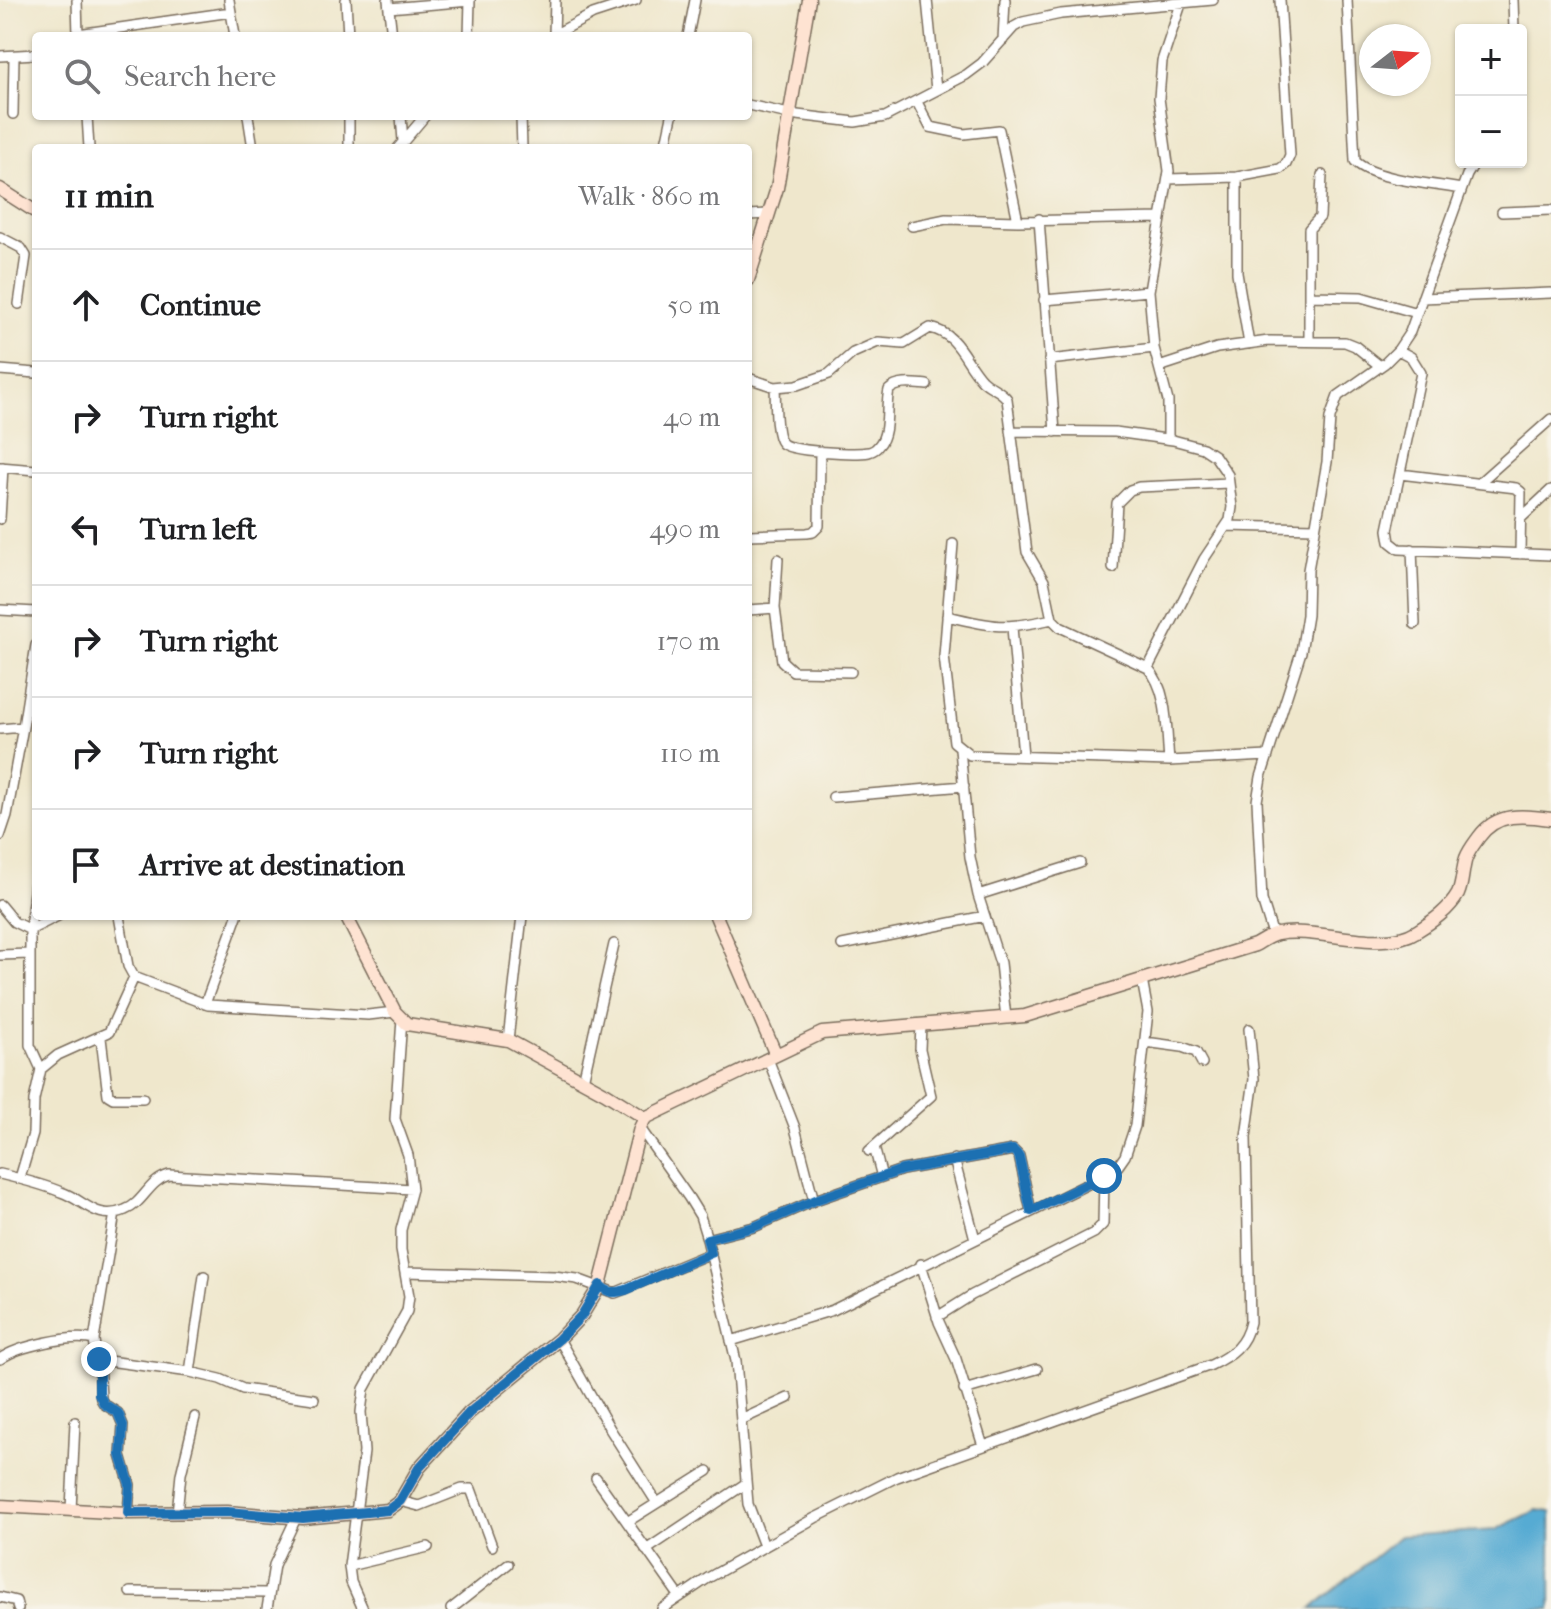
<!DOCTYPE html>
<html lang="en">
<head>
<meta charset="utf-8">
<style>
  :root { --surface:#fff; --page:#f2f2f2; --text:#202124; --muted:#757577; --line:#e0e0e0 }
  body { margin:0; font-family:"IM FELL French Canon",serif; background:var(--page); color:var(--text) }
  .controls { position:absolute; right:24px; top:24px; display:grid; overflow:hidden; border-radius:8px; box-shadow:0 2px 6px #0004 }
  .controls button { width:72px; height:72px; display:grid; place-items:center; padding:0; border:0; border-bottom:2px solid var(--line); background:var(--surface); color:var(--text); font:40px sans-serif }
  .compass { position:absolute; left:1359px; top:24px; width:72px; height:72px; border-radius:50%; background:var(--surface); box-shadow:0 2px 6px #0004; rotate:73deg }
  .stop { position:absolute; width:24px; height:24px; margin:-18px; border:6px solid #1f6fb2; border-radius:50%; background:#fff }
  .stop.end { background:#1f6fb2; border-color:#fff; box-shadow:0 2px 8px #0008 }
  .list { margin:0; padding:0; list-style:none }
  h2 { display:flex; justify-content:space-between; align-items:center; height:104px; margin:0; padding:0 32px; font-size:34px }
  h2 small { font-size:26px; font-weight:400; color:var(--muted) }
  .list li { display:grid; grid-template-columns:52px 1fr auto; gap:24px; align-items:center; box-sizing:border-box; height:112px; padding:0 32px; border-top:2px solid var(--line) }
  .list b { display:block; font-size:30px; white-space:nowrap }
  .list em { font-size:26px; font-style:normal; color:var(--muted) }
  .icon { flex:none; width:44px; height:44px; fill:none; stroke:currentColor; stroke-width:2; stroke-linecap:round; stroke-linejoin:round }
  .map { position:relative; flex:none; width:1551px; height:1609px; overflow:hidden }
  .search { position:absolute; background:var(--surface); box-shadow:0 2px 6px #0004; left:32px; top:32px; width:720px; height:88px; display:flex; align-items:center; gap:20px; box-sizing:border-box; padding:0 28px; border-radius:8px; color:var(--muted); font-size:30px }
  .panel { position:absolute; background:var(--surface); box-shadow:0 2px 6px #0004; left:32px; top:144px; width:720px; height:776px; border-radius:8px }
  .map>svg:first-child { display:block }
  .water { fill:#57abd3; stroke:#496a78; stroke-width:2 }
  .lines { fill:none; stroke-linecap:round; stroke-linejoin:round }
  .street-casing { stroke:#7a6c5b; stroke-width:12 }
  .secondary-casing { stroke:#7a6c5b; stroke-width:15 }
  .street { stroke:#fff; stroke-width:9 }
  .secondary { stroke:#fee3d2; stroke-width:12 }
  .route { stroke:#1f6fb2; stroke-width:10 }
</style>
</head>
<body>
<div class="map">
<svg width="1551" height="1609" viewBox="0 0 1551 1609">
  <rect width="100%" height="100%" fill="#f7f3e8"/>
  <filter id="ink" filterUnits="userSpaceOnUse"><feTurbulence type="fractalNoise" baseFrequency=".0125" numOctaves="2"/><feDisplacementMap in="SourceGraphic" scale="16" xChannelSelector="R" yChannelSelector="G"/><feConvolveMatrix kernelMatrix="1 2 1 2 8 2 1 2 1" color-interpolation-filters="sRGB"/></filter>
  <filter id="wash" filterUnits="userSpaceOnUse"><feTurbulence type="fractalNoise" baseFrequency=".006" numOctaves="4" result="noise"/><feDisplacementMap in="SourceGraphic" scale="32" xChannelSelector="R" yChannelSelector="G"/><feGaussianBlur stdDeviation="1.8" result="paint"/><feColorMatrix in="noise" values="0 0 0 0 0 0 0 0 0 0 0 0 0 0 0 0 0 1.4 0 .05"/><feComposite in="paint" operator="in"/></filter>
  <g filter="url(#wash)">
    <rect width="100%" height="100%" fill="#efe7cc"/>
    <!-- water -->
    <path class="water" d="M 1537,1510 L 1551,1512 L 1551,1609 L 1311,1609 L 1400,1536 L 1495,1530 Z"/>
  </g>
  <g filter="url(#ink)">
    <g class="lines">
      <defs>
        <path id="street" d="M 77,0 L 78,36
          M 229,0 L 235,36
          M 346,0 L 348,36
          M 388,0 L 392,36
          M 927,0 L 936,90
          M 1347,0 L 1355,161 C 1373,180 1435,184 1462,189
          M 1513,0 L 1514,30
          M 389,8 L 470,1
          M 78,34 L 231,12
          M 554,35 L 555,0
          M 469,36 L 470,0
          M 552,36 L 593,14 L 636,0
          M 688,36 L 695,0
          M 1003,40 L 1005,0
          M 0,56 L 36,54
          M 917,102 L 930,127 L 964,134 L 999,130 L 1018,221
          M 748,105 L 789,114 L 855,122 L 885,117 L 966,75 L 982,63 L 1014,27 L 1023,22 L 1061,14 L 1213,0
          M 13,114 L 14,56
          M 87,116 L 89,148
          M 248,116 L 253,148
          M 349,116 L 349,148
          M 401,116 L 403,141
          M 521,116 L 522,148
          M 398,148 L 425,116
          M 665,148 L 672,116
          M 1237,177 L 1237,273 L 1249,344
          M 1168,179 L 1237,177 L 1280,169 L 1286,164 L 1290,155 L 1280,0
          M 1502,212 L 1551,210
          M 748,215 L 769,214
          M 1039,219 L 1055,432
          M 912,226 L 946,219 L 1018,221 L 1161,218
          M 0,237 L 21,248 L 26,256 L 19,304
          M 1309,296 L 1361,297 L 1417,313
          M 1422,298 L 1551,293
          M 1044,300 L 1149,291
          M 1309,341 L 1309,229 L 1320,217 L 1322,175
          M 1398,350 L 1411,357 L 1421,373 L 1388,530 L 1390,542 L 1399,549 L 1551,555
          M 1049,360 L 1154,348
          M 1159,367 L 1217,348 L 1269,341 L 1345,342 L 1355,346 L 1380,366
          M 0,370 L 36,373
          M 748,378 L 775,387 L 797,385 L 829,374 L 853,353 L 878,342 L 904,344 L 930,328 C 959,334 964,361 982,380 C 990,388 1001,390 1007,399 L 1027,552 L 1044,581 L 1052,619 L 1060,627 L 1148,668 C 1169,691 1166,731 1169,761
          M 775,387 C 776,399 774,434 782,443 C 790,452 856,454 869,452 C 873,451 877,448 879,445 C 890,433 885,405 889,390 C 898,381 915,384 927,385
          M 1011,431 L 1115,432 L 1173,440 L 1203,448 L 1215,456 L 1228,475 L 1232,507 L 1230,520 L 1204,559 L 1148,668
          M 1168,439 L 1168,401 L 1154,348 L 1149,291 L 1169,171 L 1159,98 L 1162,61 L 1181,4
          M 0,467 L 36,470
          M 1400,474 L 1516,488 L 1521,492 L 1520,554
          M 1479,483 L 1551,419
          M 0,519 L 3,467
          M 1520,519 L 1551,490
          M 1226,526 L 1315,528
          M 748,535 L 807,533 L 813,532 L 819,526 L 820,451
          M 953,544 L 944,656 L 954,742 L 970,755 L 1169,761 L 1268,756
          M 1412,549 L 1415,624
          M 778,559 L 775,608 L 782,661 L 793,671 L 851,672
          M 1113,568 L 1117,503 L 1130,490 L 1139,487 L 1229,483
          M 0,610 L 36,612
          M 748,610 L 775,608
          M 947,616 C 993,627 1005,630 1052,619
          M 1012,627 L 1023,756
          M 0,729 L 23,727
          M 960,749 L 970,857 L 978,895 L 1000,963 L 1006,1018
          M 833,797 L 964,786
          M 0,836 L 7,815 L 23,727 L 36,645
          M 36,873 L 30,930 L 30,1045 L 41,1069
          M 978,895 L 1080,863
          M 0,905 L 14,922 L 30,930 L 58,916
          M 119,916 L 128,966 L 134,977 L 208,1005 L 368,1015 L 395,1012
          M 1273,935 L 1262,900 L 1257,801 L 1261,777 L 1301,652 L 1307,615 L 1308,570 L 1327,462 L 1330,418 L 1338,396 L 1385,363 L 1398,350 L 1410,332 L 1467,175 L 1475,162
          M 842,945 L 985,916
          M 0,955 L 30,954
          M 205,1004 L 237,916
          M 101,1038 L 108,1095 L 113,1098 L 143,1098
          M 508,1040 L 522,916
          M 1145,1042 L 1182,1047 L 1196,1052 L 1202,1063
          M 768,1059 L 795,1128 L 814,1201
          M 583,1081 L 614,944
          M 640,1128 L 689,1198 L 700,1216 L 707,1239 L 736,1361 L 748,1504 L 764,1546
          M 874,1147 L 882,1177
          M 869,1151 L 931,1096 L 920,1049 L 921,1025
          M 954,1159 L 975,1239
          M 0,1174 C 21,1179 42,1184 61,1192 C 85,1200 96,1222 125,1210 C 144,1203 148,1181 169,1175 L 412,1189
          M 20,1178 L 33,1134 L 34,1100 L 41,1069 L 58,1055 L 109,1032 L 134,977
          M 707,1239 L 754,1227 L 818,1199 L 902,1170 L 1013,1150 L 1019,1156 L 1031,1211
          M 921,1264 L 939,1322 L 956,1359 L 983,1446
          M 405,1272 L 554,1276 L 577,1279 L 615,1293 L 711,1253
          M 937,1317 L 972,1295 L 1094,1233 L 1103,1224 L 1104,1176
          M 559,1339 L 610,1429 L 657,1503
          M 94,1340 L 115,1213
          M 731,1341 L 833,1310 L 1104,1176 L 1118,1166 L 1125,1156 L 1135,1126 L 1148,1012 L 1142,980
          M 0,1359 C 18,1346 73,1334 94,1340 L 96,1355 L 101,1360 L 190,1372 L 220,1379 L 243,1389 L 314,1399
          M 99,1359 L 101,1399 L 104,1404 L 118,1413 L 123,1425 L 121,1455 L 130,1485 L 128,1513
          M 190,1372 L 204,1276
          M 964,1390 L 1037,1369
          M 743,1419 L 788,1398
          M 596,1478 L 680,1597
          M 400,1501 L 419,1506 L 462,1489 L 471,1489 L 492,1546
          M 71,1510 L 75,1422
          M 177,1513 L 181,1474 L 195,1417
          M 627,1522 L 708,1471
          M 646,1550 L 745,1484
          M 349,1566 L 428,1547
          M 130,1592 L 269,1593
          M 0,1597 L 16,1601 L 18,1609
          M 267,1609 L 274,1565 L 296,1518
          M 363,1609 L 351,1582 L 349,1566 L 364,1452 L 361,1412 L 364,1389 L 407,1311 L 409,1296 L 401,1250 L 401,1230 L 412,1189 L 408,1155 L 395,1119 L 402,1019
          M 451,1609 L 508,1564
          M 662,1609 L 708,1578 L 815,1518 L 897,1477 L 1211,1365 C 1232,1355 1245,1345 1250,1322 L 1246,1137 L 1254,1079 L 1249,1029"/>
        <path id="secondary" d="M 0,189 L 36,212
          M 748,280 L 777,188 L 809,0
          M 346,916 L 395,1012 L 407,1024 L 508,1040 L 605,1093 L 645,1118
          M 716,916 L 776,1055
          M 0,1506 L 128,1513 L 227,1512 L 303,1518 L 388,1510 L 400,1501 L 419,1468 L 469,1413 L 559,1339 L 582,1315 L 600,1285 L 640,1128 L 645,1118 L 822,1033 L 1025,1016 L 1255,945 C 1262,941 1269,936 1277,934 C 1318,926 1381,954 1417,931 C 1433,921 1449,910 1458,894 C 1463,883 1462,870 1466,858 C 1469,850 1474,844 1479,837 C 1497,812 1523,815 1551,819"/>
      </defs>
      <!-- street casing -->
      <use href="#street" class="street-casing"/>
      <!-- secondary casing -->
      <use href="#secondary" class="secondary-casing"/>
      <!-- street -->
      <use href="#street" class="street"/>
      <!-- secondary -->
      <use href="#secondary" class="secondary"/>
    </g>
  </g>
  <g class="lines" filter="url(#ink)">
    <!-- route -->
    <path class="route" d="M 99,1359 L 99,1394 L 104,1404 L 118,1413 L 123,1425 L 121,1455 L 130,1485 L 128,1513 L 227,1512 L 303,1518 L 388,1510 L 400,1501 L 419,1468 L 469,1413 L 559,1339 L 582,1315 L 600,1285 C 608,1294 615,1293 626,1290 L 711,1253 L 707,1239 L 754,1227 L 818,1199 L 902,1170 L 1013,1150 L 1019,1156 L 1031,1211 L 1104,1176"/>
  </g>
</svg>
<div class="controls">
<button>+</button>
<button>−</button>
</div>
<svg class="compass" viewBox="-18 -18 36 36"><path d="M0-13l5 13h-10z" fill="#e53935"/><path d="M0 13l5-13h-10z" fill="#757577"/></svg>
<div class="stop" style="left:1104px;top:1176px"></div>
<div class="stop end" style="left:99px;top:1359px"></div>
<div class="search"><svg class="icon" aria-label="search" viewBox="0 0 24 24"><circle cx="10" cy="10" r="6"/><path d="M15 15l6 6"/></svg>Search here</div>
<section class="panel">
<h2>11 min<small>Walk · 860 m</small></h2>
<ul class="list">
<li><svg class="icon" aria-label="ahead" viewBox="0 0 24 24"><path d="M12 20V5M6 11l6-6 6 6"/></svg><div><b>Continue</b></div><em>50 m</em></li>
<li><svg class="icon" aria-label="right" viewBox="0 0 24 24"><path d="M7 20v-9h11M14 6l5 5-5 5"/></svg><div><b>Turn right</b></div><em>40 m</em></li>
<li><svg class="icon" aria-label="left" viewBox="0 0 24 24"><path d="M17 20v-9H6M10 6l-5 5 5 5"/></svg><div><b>Turn left</b></div><em>490 m</em></li>
<li><svg class="icon" aria-label="right" viewBox="0 0 24 24"><path d="M7 20v-9h11M14 6l5 5-5 5"/></svg><div><b>Turn right</b></div><em>170 m</em></li>
<li><svg class="icon" aria-label="right" viewBox="0 0 24 24"><path d="M7 20v-9h11M14 6l5 5-5 5"/></svg><div><b>Turn right</b></div><em>110 m</em></li>
<li><svg class="icon" aria-label="arrive" viewBox="0 0 24 24"><path d="M6 21V4h12l-3 4 3 4H6"/></svg><div><b>Arrive at destination</b></div></li>
</ul>
</section>
</div>
</body>
</html>
